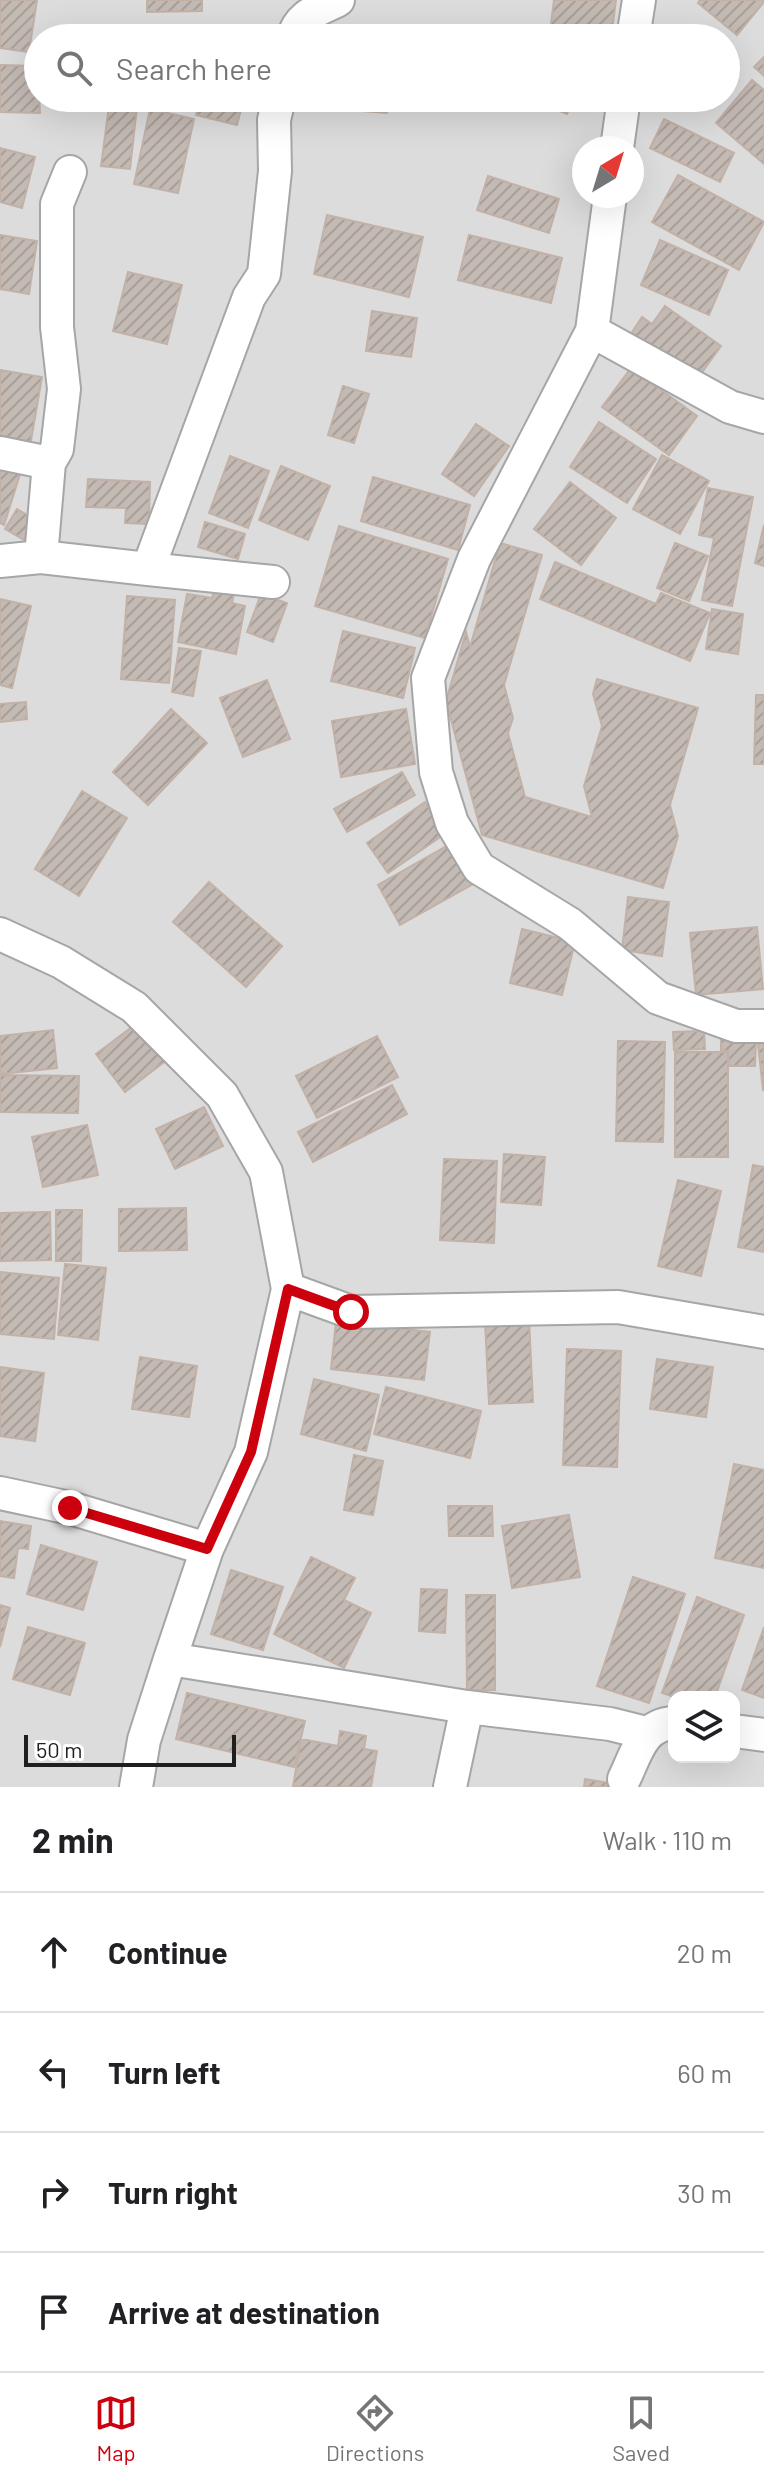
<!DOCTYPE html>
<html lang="en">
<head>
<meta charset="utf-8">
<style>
  :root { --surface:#fff; --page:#f6f6f6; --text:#202124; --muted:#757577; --line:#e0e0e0; --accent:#cd000e }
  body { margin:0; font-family:Barlow,sans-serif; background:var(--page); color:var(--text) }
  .controls { position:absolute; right:24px; bottom:24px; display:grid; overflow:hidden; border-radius:16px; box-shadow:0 8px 32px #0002 }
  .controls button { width:72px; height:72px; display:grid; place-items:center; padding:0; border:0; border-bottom:2px solid var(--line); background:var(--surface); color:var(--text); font:40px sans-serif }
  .compass { position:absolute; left:572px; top:136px; width:72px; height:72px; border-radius:50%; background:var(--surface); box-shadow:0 8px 32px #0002; rotate:38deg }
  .scale { position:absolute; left:24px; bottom:20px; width:212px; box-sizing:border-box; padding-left:8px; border:4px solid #1f1f1f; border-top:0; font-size:22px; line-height:28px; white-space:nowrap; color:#1f1f1f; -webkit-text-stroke:6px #fff; paint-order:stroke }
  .stop { position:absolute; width:24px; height:24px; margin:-18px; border:6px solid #cd000e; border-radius:50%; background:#fff }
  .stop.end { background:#cd000e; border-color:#fff; box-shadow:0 2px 8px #0008 }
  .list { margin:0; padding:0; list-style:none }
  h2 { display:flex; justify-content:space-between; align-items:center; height:104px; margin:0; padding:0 32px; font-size:34px }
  h2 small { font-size:26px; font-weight:400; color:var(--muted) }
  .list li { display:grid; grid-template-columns:52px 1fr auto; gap:24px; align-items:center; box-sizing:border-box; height:120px; padding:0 32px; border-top:2px solid var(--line) }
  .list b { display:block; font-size:30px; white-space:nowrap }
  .list em { font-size:26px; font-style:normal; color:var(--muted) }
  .icon { flex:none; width:44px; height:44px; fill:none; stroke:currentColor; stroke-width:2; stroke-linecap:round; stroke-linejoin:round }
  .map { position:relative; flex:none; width:764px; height:1787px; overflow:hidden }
  .search { position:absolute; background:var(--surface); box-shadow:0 8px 32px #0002; left:24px; right:24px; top:24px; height:88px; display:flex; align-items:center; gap:20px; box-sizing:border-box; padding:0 28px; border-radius:44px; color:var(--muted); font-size:30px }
  .sheet { height:584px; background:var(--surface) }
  nav { display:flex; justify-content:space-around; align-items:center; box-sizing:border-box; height:112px; border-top:2px solid var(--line); background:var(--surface); font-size:22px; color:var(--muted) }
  nav a { display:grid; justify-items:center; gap:4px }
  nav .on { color:var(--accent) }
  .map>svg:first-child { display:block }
  .residential { fill:#dddcdc; fill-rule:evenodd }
  .building { fill:url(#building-hatch); stroke:#c2b1a7; stroke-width:2 }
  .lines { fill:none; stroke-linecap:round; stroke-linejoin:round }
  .minor-casing { stroke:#a6a6a6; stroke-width:36 }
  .minor { stroke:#fff; stroke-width:32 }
  .route { stroke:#cd000e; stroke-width:10 }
</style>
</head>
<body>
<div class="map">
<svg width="764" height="1787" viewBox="0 0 764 1787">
  <defs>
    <pattern id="building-hatch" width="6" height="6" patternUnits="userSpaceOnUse" patternTransform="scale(2)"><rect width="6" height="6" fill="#c4bab4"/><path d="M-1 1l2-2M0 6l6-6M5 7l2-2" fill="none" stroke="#a89f9a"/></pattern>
  </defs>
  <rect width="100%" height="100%" fill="#f0ebe5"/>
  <!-- residential -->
  <path class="residential" d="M 0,0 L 764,0 L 764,1787 L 0,1787 ZM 38,38 L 726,38 L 726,98 L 38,98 ZM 584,148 L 632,148 L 632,196 L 584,196 ZM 674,1697 L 734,1697 L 734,1757 L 674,1757 Z"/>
  <!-- building -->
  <path class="building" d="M 0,0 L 37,0 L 29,52 L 0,48 Z
    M 147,0 L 202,0 L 202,11 L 147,12 Z
    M 554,0 L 616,0 L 611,38 L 550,32 Z
    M 700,0 L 764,0 L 764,2 L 737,35 L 698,3 Z
    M 115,27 L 152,30 L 152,38 L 114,38 Z
    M 764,57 L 764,76 L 754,67 Z
    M 0,65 L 38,66 L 40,113 L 0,112 Z
    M 752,80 L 764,90 L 764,164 L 716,123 Z
    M 110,98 L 138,98 L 130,169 L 101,166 Z
    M 201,98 L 244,98 L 237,125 L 196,115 Z
    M 325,98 L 388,98 L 387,113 L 324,108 Z
    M 529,98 L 574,98 L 567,114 Z
    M 150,109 L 194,119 L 178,193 L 134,184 Z
    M 664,119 L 734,153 L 720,182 L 650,148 Z
    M 0,148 L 35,157 L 22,208 L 0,202 Z
    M 678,175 L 764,222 L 739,270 L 652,222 Z
    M 488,176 L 559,199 L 549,233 L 477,210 Z
    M 327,215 L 423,237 L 409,297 L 314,274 Z
    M 0,235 L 37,241 L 29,294 L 0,289 Z
    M 469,235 L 562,258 L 551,303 L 458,280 Z
    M 660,240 L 728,270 L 709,315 L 641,285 Z
    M 128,272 L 182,285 L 167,344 L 113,331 Z
    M 665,306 L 721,346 L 692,386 L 627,340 L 642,317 L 652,324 Z
    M 372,311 L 417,318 L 411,357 L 366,351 Z
    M 631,368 L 697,416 L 669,455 L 602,407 Z
    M 0,370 L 42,377 L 30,446 L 0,441 Z
    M 343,386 L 369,394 L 354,443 L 328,435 Z
    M 599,422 L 656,459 L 627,503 L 570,467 Z
    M 476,424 L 509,446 L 474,496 L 442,474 Z
    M 662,455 L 709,481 L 680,534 L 633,509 Z
    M 230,456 L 269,471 L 248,528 L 209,513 Z
    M 0,461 L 22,468 L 4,525 L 0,523 Z
    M 281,466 L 330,486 L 308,540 L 259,520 Z
    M 373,477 L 470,505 L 458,550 L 361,521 Z
    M 88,479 L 150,482 L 149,524 L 125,523 L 126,508 L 86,507 Z
    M 570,482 L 616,518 L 581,565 L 534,529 Z
    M 708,488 L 753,497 L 732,606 L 702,600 L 714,538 L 699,535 Z
    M 17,509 L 36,520 L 24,540 L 5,529 Z
    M 205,522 L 245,534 L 238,559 L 198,547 Z
    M 764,525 L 764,566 L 755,563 Z
    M 339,526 L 448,559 L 425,638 L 315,606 Z
    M 500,543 L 542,555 L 504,685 L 513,718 L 508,733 L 525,797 L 592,817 L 584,786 L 602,726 L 593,694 L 597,679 L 698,708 L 670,805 L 678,836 L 663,888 L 482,835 L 446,701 L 466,632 L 470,647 Z
    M 675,543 L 708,556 L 689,601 L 657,588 Z
    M 555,562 L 656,604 L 661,593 L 710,613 L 690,661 L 540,599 Z
    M 214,590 L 234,594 L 232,603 L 245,606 L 236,654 L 178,642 L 187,594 L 212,598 Z
    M 261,594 L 287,603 L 273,642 L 247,632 Z
    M 127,596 L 175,600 L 169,683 L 121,679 Z
    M 0,599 L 31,606 L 12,688 L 0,685 Z
    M 712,609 L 743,614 L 738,654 L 706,649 Z
    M 343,631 L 415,648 L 403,698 L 331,681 Z
    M 179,648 L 201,651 L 193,696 L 172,692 Z
    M 267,680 L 290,739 L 243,757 L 220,698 Z
    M 756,695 L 764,695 L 764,764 L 754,764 Z
    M 26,702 L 27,719 L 0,722 L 0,704 Z
    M 171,709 L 207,743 L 148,805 L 113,772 Z
    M 406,709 L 415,764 L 341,777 L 332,721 Z
    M 402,772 L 415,795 L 347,832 L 334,809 Z
    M 82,791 L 127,818 L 79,896 L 35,869 Z
    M 425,802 L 446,833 L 388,873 L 367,843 Z
    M 450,844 L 473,884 L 400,925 L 378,885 Z
    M 209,882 L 282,946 L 246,987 L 173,922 Z
    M 628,897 L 669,902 L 662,956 L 622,950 Z
    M 757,927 L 763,989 L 696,995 L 690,933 Z
    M 522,929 L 575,942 L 562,995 L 510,983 Z
    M 140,1021 L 168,1059 L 125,1092 L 96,1054 Z
    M 53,1030 L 57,1068 L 0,1074 L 0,1036 Z
    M 704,1031 L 705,1049 L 674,1050 L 673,1032 Z
    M 377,1036 L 398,1077 L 317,1118 L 296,1076 Z
    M 721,1037 L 756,1038 L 755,1066 L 729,1066 L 728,1051 L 721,1051 Z
    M 618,1041 L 665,1042 L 663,1142 L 616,1141 Z
    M 764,1043 L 764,1090 L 763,1090 L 758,1044 Z
    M 675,1052 L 728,1052 L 728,1157 L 675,1157 Z
    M 0,1075 L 79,1076 L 78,1113 L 0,1112 Z
    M 392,1085 L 407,1114 L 313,1162 L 298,1132 Z
    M 204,1107 L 223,1146 L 175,1169 L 156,1129 Z
    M 87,1125 L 98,1175 L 43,1187 L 32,1137 Z
    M 504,1154 L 545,1157 L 541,1205 L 501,1202 Z
    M 444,1159 L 497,1161 L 494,1243 L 440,1240 Z
    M 753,1165 L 764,1167 L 764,1252 L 738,1247 Z
    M 678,1180 L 721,1191 L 701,1276 L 658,1266 Z
    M 186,1208 L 187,1250 L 119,1251 L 119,1209 Z
    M 56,1210 L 82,1210 L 81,1261 L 56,1261 Z
    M 50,1212 L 51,1260 L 0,1261 L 0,1213 Z
    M 65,1264 L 106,1268 L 98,1340 L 58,1335 Z
    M 0,1272 L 59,1278 L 54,1339 L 0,1334 Z
    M 529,1319 L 533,1402 L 489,1404 L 485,1321 Z
    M 336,1321 L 430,1332 L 424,1380 L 331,1369 Z
    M 567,1349 L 621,1351 L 617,1467 L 563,1465 Z
    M 140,1357 L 197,1366 L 189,1417 L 132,1409 Z
    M 657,1359 L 713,1367 L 706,1417 L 650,1409 Z
    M 0,1367 L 44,1373 L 35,1441 L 0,1436 Z
    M 314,1379 L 379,1395 L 366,1451 L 301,1434 Z
    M 386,1387 L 481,1411 L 470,1458 L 374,1434 Z
    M 354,1455 L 383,1461 L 373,1515 L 344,1510 Z
    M 734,1464 L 764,1470 L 764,1568 L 715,1558 Z
    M 448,1506 L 492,1506 L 493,1536 L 449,1536 Z
    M 569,1515 L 580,1577 L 512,1588 L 502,1526 Z
    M 0,1521 L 31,1526 L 28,1549 L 18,1548 L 14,1578 L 0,1576 Z
    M 41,1545 L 97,1562 L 83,1610 L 27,1594 Z
    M 311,1557 L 355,1578 L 344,1600 L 371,1613 L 344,1668 L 274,1634 Z
    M 231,1570 L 283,1587 L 263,1650 L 211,1634 Z
    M 633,1577 L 685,1594 L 649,1703 L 597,1686 Z
    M 421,1589 L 447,1590 L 445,1633 L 419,1631 Z
    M 466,1595 L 495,1595 L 495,1690 L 467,1690 Z
    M 697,1597 L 744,1615 L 715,1697 L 674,1697 L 662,1693 Z
    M 0,1605 L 10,1608 L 0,1647 Z
    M 28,1627 L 85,1643 L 70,1695 L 13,1679 Z
    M 764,1627 L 764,1698 L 742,1690 Z
    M 187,1693 L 305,1721 L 294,1767 L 176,1739 Z
    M 340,1731 L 366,1736 L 364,1749 L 377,1751 L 371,1787 L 293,1787 L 301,1739 L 338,1746 Z
    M 585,1779 L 634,1787 L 584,1787 Z"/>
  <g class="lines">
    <defs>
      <path id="minor" d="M 293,38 C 299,14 319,10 338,0
        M 633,38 L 639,0
        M 617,148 L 624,98
        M 610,196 L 592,331 L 474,559 L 428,678 L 436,772 L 452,823 L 479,868 L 570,924 L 658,998 L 736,1026 L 764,1026
        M 592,331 L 730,407 L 764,417
        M 0,453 L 49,463
        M 41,557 L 49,463 L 57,449 L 64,389 L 57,327 L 57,204 L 70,172
        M 0,561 L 41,557 L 148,569
        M 273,582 L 148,569 L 249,297 L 264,274 L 275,171 L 274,120 L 279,98
        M 0,934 L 61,962 L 134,1007 L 222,1095 L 266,1172 L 288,1289 L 251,1452 L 207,1549 L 170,1659 L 144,1740 L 136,1787
        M 288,1289 L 351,1312 L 618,1307 L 764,1332
        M 0,1493 L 70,1508 L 207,1549
        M 170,1659 L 467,1707 L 610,1724 L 646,1733
        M 734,1731 L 764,1735
        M 624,1779 C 636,1755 642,1724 674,1723
        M 450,1787 L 467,1707"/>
    </defs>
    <!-- minor casing -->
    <use href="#minor" class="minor-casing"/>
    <!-- minor -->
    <use href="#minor" class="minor"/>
  </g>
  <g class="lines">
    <!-- route -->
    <path class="route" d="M 70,1508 L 207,1549 L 251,1452 L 288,1289 L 351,1312"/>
  </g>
</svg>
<div class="controls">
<button><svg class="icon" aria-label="layers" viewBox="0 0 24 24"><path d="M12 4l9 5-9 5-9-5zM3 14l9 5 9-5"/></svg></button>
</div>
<svg class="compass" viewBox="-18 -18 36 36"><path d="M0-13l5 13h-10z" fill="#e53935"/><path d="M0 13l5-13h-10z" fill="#757577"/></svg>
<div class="scale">50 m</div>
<div class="stop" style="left:351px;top:1312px"></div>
<div class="stop end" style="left:70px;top:1508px"></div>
<div class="search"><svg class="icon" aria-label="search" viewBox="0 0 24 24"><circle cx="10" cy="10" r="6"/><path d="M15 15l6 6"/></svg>Search here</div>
</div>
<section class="sheet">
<h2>2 min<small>Walk · 110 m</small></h2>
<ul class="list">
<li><svg class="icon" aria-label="ahead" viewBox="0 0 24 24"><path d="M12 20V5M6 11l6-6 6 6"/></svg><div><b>Continue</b></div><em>20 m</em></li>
<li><svg class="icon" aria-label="left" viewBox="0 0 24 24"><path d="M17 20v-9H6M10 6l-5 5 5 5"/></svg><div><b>Turn left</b></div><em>60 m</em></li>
<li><svg class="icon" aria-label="right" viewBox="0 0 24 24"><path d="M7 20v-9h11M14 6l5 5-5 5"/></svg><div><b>Turn right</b></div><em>30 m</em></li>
<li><svg class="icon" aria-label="arrive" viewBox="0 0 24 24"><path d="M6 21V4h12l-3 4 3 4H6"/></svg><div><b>Arrive at destination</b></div></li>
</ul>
</section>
<nav>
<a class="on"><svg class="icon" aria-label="map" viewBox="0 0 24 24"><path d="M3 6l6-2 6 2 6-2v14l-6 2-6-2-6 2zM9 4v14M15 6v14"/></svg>Map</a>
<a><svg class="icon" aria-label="directions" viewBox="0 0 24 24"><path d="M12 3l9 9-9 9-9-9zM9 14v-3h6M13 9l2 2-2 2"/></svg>Directions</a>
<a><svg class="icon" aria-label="saved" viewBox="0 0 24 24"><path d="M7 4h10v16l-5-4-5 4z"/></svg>Saved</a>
</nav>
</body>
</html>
